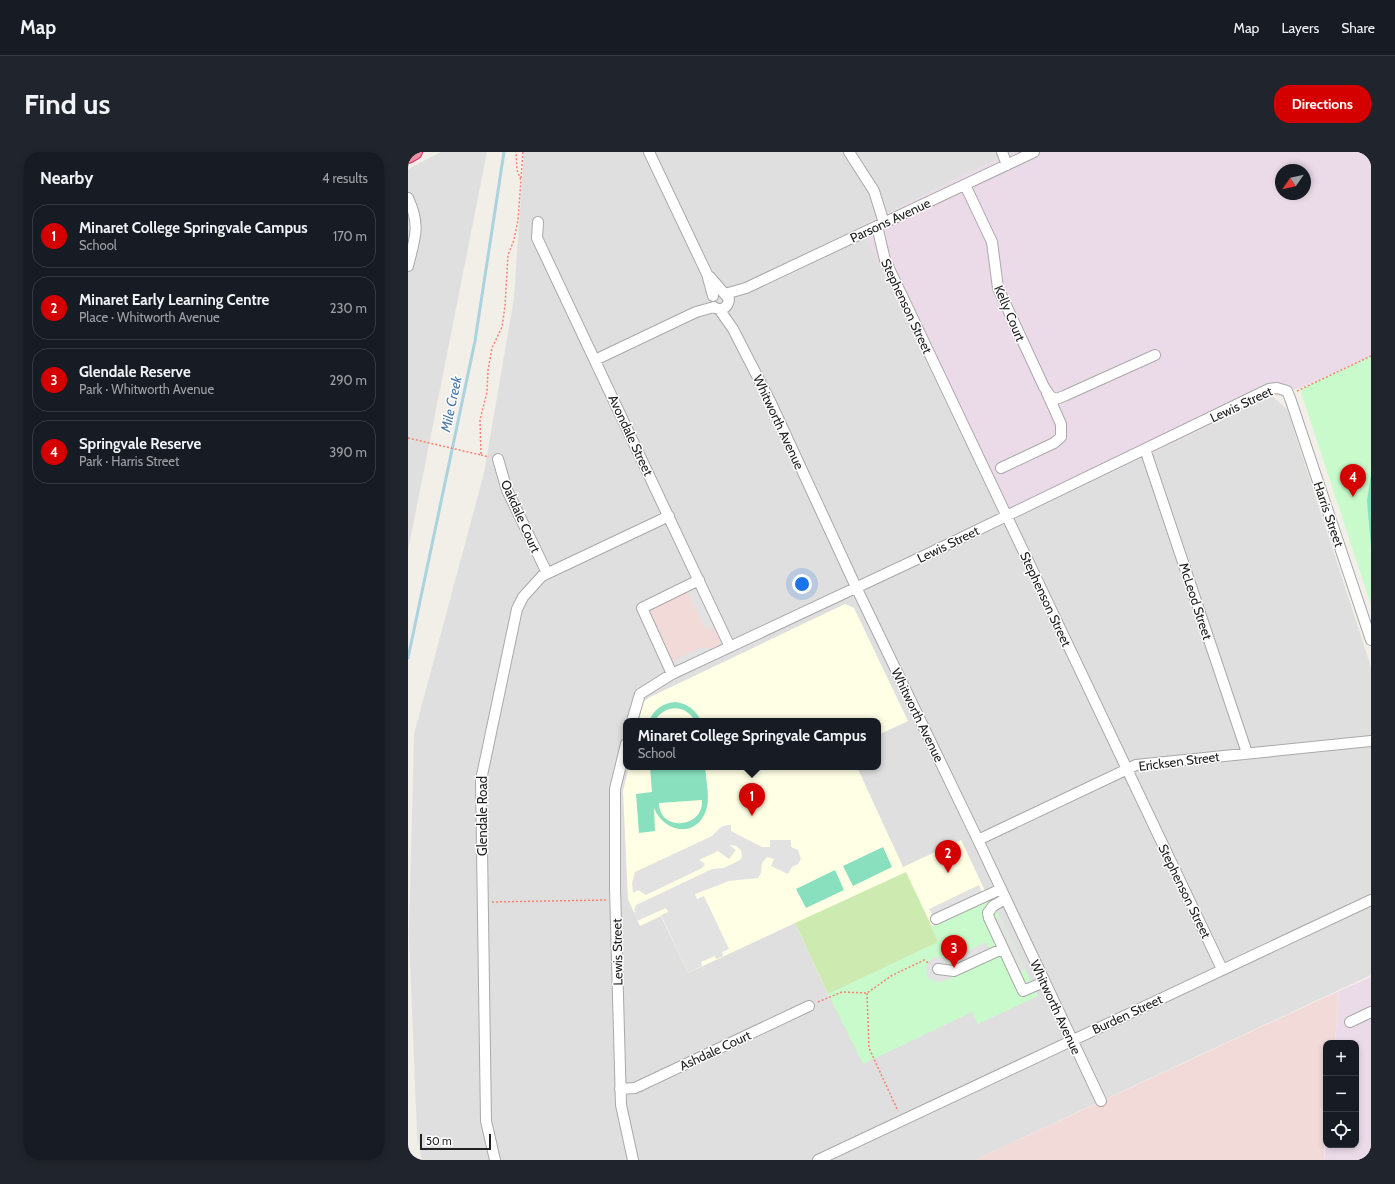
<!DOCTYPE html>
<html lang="en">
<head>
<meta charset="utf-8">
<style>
  :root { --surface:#171b24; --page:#20242c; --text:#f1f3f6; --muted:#9ea1a6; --line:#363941; --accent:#d40000 }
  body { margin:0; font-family:Cabin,sans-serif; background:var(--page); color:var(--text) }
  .controls { position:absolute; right:12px; bottom:12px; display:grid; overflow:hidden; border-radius:8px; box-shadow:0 2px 6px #0003 }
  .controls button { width:36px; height:36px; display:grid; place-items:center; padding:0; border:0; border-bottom:1px solid var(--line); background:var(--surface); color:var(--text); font:20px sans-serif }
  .compass { position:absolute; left:867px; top:12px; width:36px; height:36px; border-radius:50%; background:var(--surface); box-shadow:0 2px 6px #0003; rotate:236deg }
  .scale { position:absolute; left:12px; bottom:10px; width:71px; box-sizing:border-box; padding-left:4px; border:2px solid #222; border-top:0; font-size:11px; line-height:14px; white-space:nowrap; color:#222; -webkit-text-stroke:3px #fff; paint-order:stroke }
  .you { position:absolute; left:394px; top:432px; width:14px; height:14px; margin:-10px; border:3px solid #fff; border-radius:50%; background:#1a73e8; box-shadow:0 0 0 6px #1a73e833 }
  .badge { display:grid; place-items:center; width:26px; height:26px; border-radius:50%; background:var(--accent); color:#fff; font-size:13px; font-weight:700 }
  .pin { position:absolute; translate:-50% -33px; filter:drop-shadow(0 1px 2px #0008) }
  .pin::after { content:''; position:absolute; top:21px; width:14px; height:12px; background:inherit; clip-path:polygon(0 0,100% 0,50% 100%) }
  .popup { position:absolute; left:215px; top:566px; width:258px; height:52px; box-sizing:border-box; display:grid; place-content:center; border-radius:8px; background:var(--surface); filter:drop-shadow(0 1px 3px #0005); font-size:13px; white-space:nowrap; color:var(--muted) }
  .popup b { font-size:15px; color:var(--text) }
  .popup::after { content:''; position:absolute; left:50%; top:100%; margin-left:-8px; border:8px solid transparent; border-top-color:var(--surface) }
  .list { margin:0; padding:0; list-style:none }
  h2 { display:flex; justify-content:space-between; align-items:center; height:52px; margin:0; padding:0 16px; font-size:17px }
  h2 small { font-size:13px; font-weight:400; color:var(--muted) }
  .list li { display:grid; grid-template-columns:26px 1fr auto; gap:12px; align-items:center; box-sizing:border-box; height:64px; margin:0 8px 8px; padding:0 8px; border:1px solid var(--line); border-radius:16px }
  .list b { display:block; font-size:15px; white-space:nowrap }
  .list p { margin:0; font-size:13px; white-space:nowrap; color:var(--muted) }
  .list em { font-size:13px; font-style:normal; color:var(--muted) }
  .icon { flex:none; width:22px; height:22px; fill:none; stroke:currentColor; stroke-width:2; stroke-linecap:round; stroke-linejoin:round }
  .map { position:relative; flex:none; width:963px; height:1008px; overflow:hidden; border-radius:16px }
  header { display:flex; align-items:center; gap:24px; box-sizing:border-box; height:56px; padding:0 20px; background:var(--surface); border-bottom:1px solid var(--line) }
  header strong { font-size:19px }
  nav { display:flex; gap:22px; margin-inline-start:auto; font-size:14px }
  .intro { display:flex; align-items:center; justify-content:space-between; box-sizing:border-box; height:96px; padding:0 24px }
  h1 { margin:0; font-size:28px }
  .button { padding:10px 18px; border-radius:16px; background:var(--accent); color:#fff; font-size:14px; font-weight:700 }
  main { display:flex; gap:24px; padding:0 24px }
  aside { flex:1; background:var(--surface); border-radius:16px; box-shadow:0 2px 6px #0003 }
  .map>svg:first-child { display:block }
  .residential { fill:#e0dfdf; fill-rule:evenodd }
  .commercial { fill:#f2dad9 }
  .industrial { fill:#ebdbe8; fill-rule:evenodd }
  .education { fill:#ffffe5 }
  .grass { fill:#cdebb0 }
  .park { fill:#c8facc }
  .pitch { fill:#88e0be; fill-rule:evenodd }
  .parking { fill:#e2e2e2 }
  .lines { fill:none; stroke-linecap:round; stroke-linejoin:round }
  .stream { stroke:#aad3df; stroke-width:3 }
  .minor-casing { stroke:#a9a9a9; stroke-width:12 }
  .highway-casing { stroke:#dc2a67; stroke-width:16 }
  .path { stroke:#fa8072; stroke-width:1.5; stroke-dasharray:2 2; stroke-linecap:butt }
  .minor { stroke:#fff; stroke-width:10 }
  .highway { stroke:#e892a2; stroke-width:14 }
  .labels { text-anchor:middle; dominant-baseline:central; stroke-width:3; stroke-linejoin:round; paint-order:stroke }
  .street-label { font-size:13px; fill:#222; stroke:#fff }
  .water-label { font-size:14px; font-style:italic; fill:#4a7aab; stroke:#fff }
</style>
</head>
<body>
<header>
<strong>Map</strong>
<nav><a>Map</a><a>Layers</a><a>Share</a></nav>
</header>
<div class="intro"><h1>Find us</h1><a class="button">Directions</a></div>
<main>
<aside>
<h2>Nearby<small>4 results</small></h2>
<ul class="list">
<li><span class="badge">1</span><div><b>Minaret College Springvale Campus</b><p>School</p></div><em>170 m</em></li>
<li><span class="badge">2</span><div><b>Minaret Early Learning Centre</b><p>Place · Whitworth Avenue</p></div><em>230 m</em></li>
<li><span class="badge">3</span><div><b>Glendale Reserve</b><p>Park · Whitworth Avenue</p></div><em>290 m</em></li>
<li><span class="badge">4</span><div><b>Springvale Reserve</b><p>Park · Harris Street</p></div><em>390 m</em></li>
</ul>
</aside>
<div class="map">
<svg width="963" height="1008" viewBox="0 0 963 1008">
  <rect width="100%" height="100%" fill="#f2efe9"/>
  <!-- residential -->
  <path class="residential" d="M 33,0 L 79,0 L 0,399 L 0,17 Z
    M 116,0 L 605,0 L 453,74 L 596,372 L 864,244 L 879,257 L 963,515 L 963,823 L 567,1008 L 14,1008 L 9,984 L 1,782 L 6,582 L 76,321 L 106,146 ZM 218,569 L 470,569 L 470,615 L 218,615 Z"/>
  <!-- commercial -->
  <path class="commercial" d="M 284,426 L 312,485 L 312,490 L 307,496 L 258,519 L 228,453 Z
    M 931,839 L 927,891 L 918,891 L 916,1008 L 567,1008 Z"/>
  <!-- industrial -->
  <path class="industrial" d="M 605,0 L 963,0 L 963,204 L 892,236 L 864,244 L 596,372 L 453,74 ZM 873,18 L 897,18 L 897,42 L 873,42 Z
    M 963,825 L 963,1008 L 916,1008 L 918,991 L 918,993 L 948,993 L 948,891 L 927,891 L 931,839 Z"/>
  <!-- education -->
  <path class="education" d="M 437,452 L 446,456 L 500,569 L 470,583 L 470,569 L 231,569 L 235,550 L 242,545 Z
    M 221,615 L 449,615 L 495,715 L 553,688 L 581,747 L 523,774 L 420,842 L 387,771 L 280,821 L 253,764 L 232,774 L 220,747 L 215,639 Z"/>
  <!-- grass -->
  <path class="grass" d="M 498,720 L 531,790 L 420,842 L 387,771 Z"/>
  <!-- park -->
  <path class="park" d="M 963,204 L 963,453 L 892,237 Z
    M 583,746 L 630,844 L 570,872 L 564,860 L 455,912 L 420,842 L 530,790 L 523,775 Z"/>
  <!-- pitch -->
  <path class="pitch" d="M 963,322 L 963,395 L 959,349 Z
    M 268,550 C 280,552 288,558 293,569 L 287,569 C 278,552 256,552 247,569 L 241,569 C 246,557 255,551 268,550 Z
    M 242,615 L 297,615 C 298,629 303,648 297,661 C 286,687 255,679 246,656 L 247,679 L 231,681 L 228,642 L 244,640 ZM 294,648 C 296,677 251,680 251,651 Z
    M 475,695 L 484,715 L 445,734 L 435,714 Z
    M 427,718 L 436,738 L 398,756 L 388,737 Z"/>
  <!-- parking -->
  <path class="parking" d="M 287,431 L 309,479 L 297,475 L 280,441 Z
    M 294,495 L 306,497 L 262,518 L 266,508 Z
    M 319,673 L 323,673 L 323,679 L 354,695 L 362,695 L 362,688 L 383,688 L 383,695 L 390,698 L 393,707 L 390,712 L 384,715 L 380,722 L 363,714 L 366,707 L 359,705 L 354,711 L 353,721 L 350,726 L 321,729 L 287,742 L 289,747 L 296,744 L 321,797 L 314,800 L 315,804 L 308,807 L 307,804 L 293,810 L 294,814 L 280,821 L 253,763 L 260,760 L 258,756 L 229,769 L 226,760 L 229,760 L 226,759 L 228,753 L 304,717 L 316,716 L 332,708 L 334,705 L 333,698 L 328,694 L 321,693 L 328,698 L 321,707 L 310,699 L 291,708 L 297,712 L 294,716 L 238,743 L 230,738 L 225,741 L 224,731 L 227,720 L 304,684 L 313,675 Z
    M 571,733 L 574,740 L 525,763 L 521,757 Z
    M 582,751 L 586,768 L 591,765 L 617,818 L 611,821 L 616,830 L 622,831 L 610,837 L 592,803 L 536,829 L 529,830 L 522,827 L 519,823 L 518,816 L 521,809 L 526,805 L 537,806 L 544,816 L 551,813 L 547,805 L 578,790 L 582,798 L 588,795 L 575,766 L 577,756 Z"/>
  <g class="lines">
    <!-- stream -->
    <path class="stream" d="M 0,506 L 67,189 L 96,0"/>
    <defs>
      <path id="minor" d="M 241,0 L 299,122 L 305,144
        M 441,0 L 466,39 L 476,71
        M 594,0 L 599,13
        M 557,33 L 584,90 L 590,136 L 636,235 L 642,244 L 648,247 L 656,244 L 747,203
        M 0,46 C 13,74 7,85 0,114
        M 130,70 L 129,86 L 322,495
        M 469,74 L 477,108 L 814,817
        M 302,125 L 321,147 C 320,156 313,160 306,155
        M 317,142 L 338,136 L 626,0
        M 311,157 L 325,177 L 363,251 L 448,435 L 570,688 L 693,949
        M 187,208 L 288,160 L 306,155
        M 737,297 L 839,601
        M 90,307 L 99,338 L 139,421
        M 593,316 L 646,291 L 653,285 L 653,272 L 639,241
        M 264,522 L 234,456 L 291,428
        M 224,569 L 232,542 L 264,522 L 522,401 L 861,237 L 869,236 L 879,239 L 882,246 L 963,488
        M 218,592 L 207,637 L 207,736 L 213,953 L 225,1008
        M 570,688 L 728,613 L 963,589
        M 597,747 L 585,754 L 580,761 L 581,766 L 615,839 L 636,830
        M 528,767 L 593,737
        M 530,817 L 546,819 L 594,797
        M 942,870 L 963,860
        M 212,937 L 227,936 L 401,854
        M 87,1008 L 78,969 L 73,628 L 109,457 L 115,445 L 134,424 L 261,364
        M 410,1008 L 963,748"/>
      <path id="highway" d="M 0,4 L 7,0"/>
    </defs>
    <!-- minor casing -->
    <use href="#minor" class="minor-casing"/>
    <!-- highway casing -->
    <use href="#highway" class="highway-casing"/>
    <!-- path -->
    <path class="path" d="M 113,26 L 115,0
      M 889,239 L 963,204
      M 0,286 L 73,303 L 72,268 L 79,240 L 80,218 L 84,196 L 94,175 L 97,154 L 100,103 L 106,88 L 110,68 L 113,28 L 109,18 L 108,0
      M 73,303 L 81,305
      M 84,750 L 198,748
      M 459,841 L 461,896 L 490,959
      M 410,850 L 434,840 L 459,841 L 483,824 L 516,808 L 522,812"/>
    <!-- minor -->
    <use href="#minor" class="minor"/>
    <!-- highway -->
    <use href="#highway" class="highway"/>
  </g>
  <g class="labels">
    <!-- street labels -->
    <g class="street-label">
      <text transform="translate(482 68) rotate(-25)">Parsons Avenue</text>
      <text transform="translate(499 154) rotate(65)">Stephenson Street</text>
      <text transform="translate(602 161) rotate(67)">Kelly Court</text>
      <text transform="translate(833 252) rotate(-25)">Lewis Street</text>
      <text transform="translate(371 270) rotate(65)">Whitworth Avenue</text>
      <text transform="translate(223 283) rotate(65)">Avondale Street</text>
      <text transform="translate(921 362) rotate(71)">Harris Street</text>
      <text transform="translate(113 364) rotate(66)">Oakdale Court</text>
      <text transform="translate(540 392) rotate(-26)">Lewis Street</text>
      <text transform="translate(638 447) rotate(65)">Stephenson Street</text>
      <text transform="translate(788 449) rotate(72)">McLeod Street</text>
      <text transform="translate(510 563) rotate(64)">Whitworth Avenue</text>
      <text transform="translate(771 609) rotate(-7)">Ericksen Street</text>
      <text transform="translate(74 664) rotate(-90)">Glendale Road</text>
      <text transform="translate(777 739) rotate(64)">Stephenson Street</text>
      <text transform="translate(209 800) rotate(-91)">Lewis Street</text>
      <text transform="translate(648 855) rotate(65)">Whitworth Avenue</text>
      <text transform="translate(719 862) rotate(-25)">Burden Street</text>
      <text transform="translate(307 898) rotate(-25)">Ashdale Court</text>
    </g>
    <!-- water labels -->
    <g class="water-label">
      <text transform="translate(43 252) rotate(-78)">Mile Creek</text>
    </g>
  </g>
</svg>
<div class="controls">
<button>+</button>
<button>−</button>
<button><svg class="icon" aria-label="locate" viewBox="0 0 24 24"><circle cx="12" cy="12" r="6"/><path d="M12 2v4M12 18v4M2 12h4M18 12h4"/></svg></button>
</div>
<svg class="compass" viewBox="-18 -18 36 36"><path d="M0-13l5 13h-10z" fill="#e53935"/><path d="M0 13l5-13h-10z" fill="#9ea1a6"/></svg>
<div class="scale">50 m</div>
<div class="you"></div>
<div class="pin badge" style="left:344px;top:664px">1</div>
<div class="popup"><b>Minaret College Springvale Campus</b>School</div>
<div class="pin badge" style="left:540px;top:721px">2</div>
<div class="pin badge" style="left:546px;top:816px">3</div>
<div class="pin badge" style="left:945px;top:345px">4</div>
</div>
</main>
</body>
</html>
